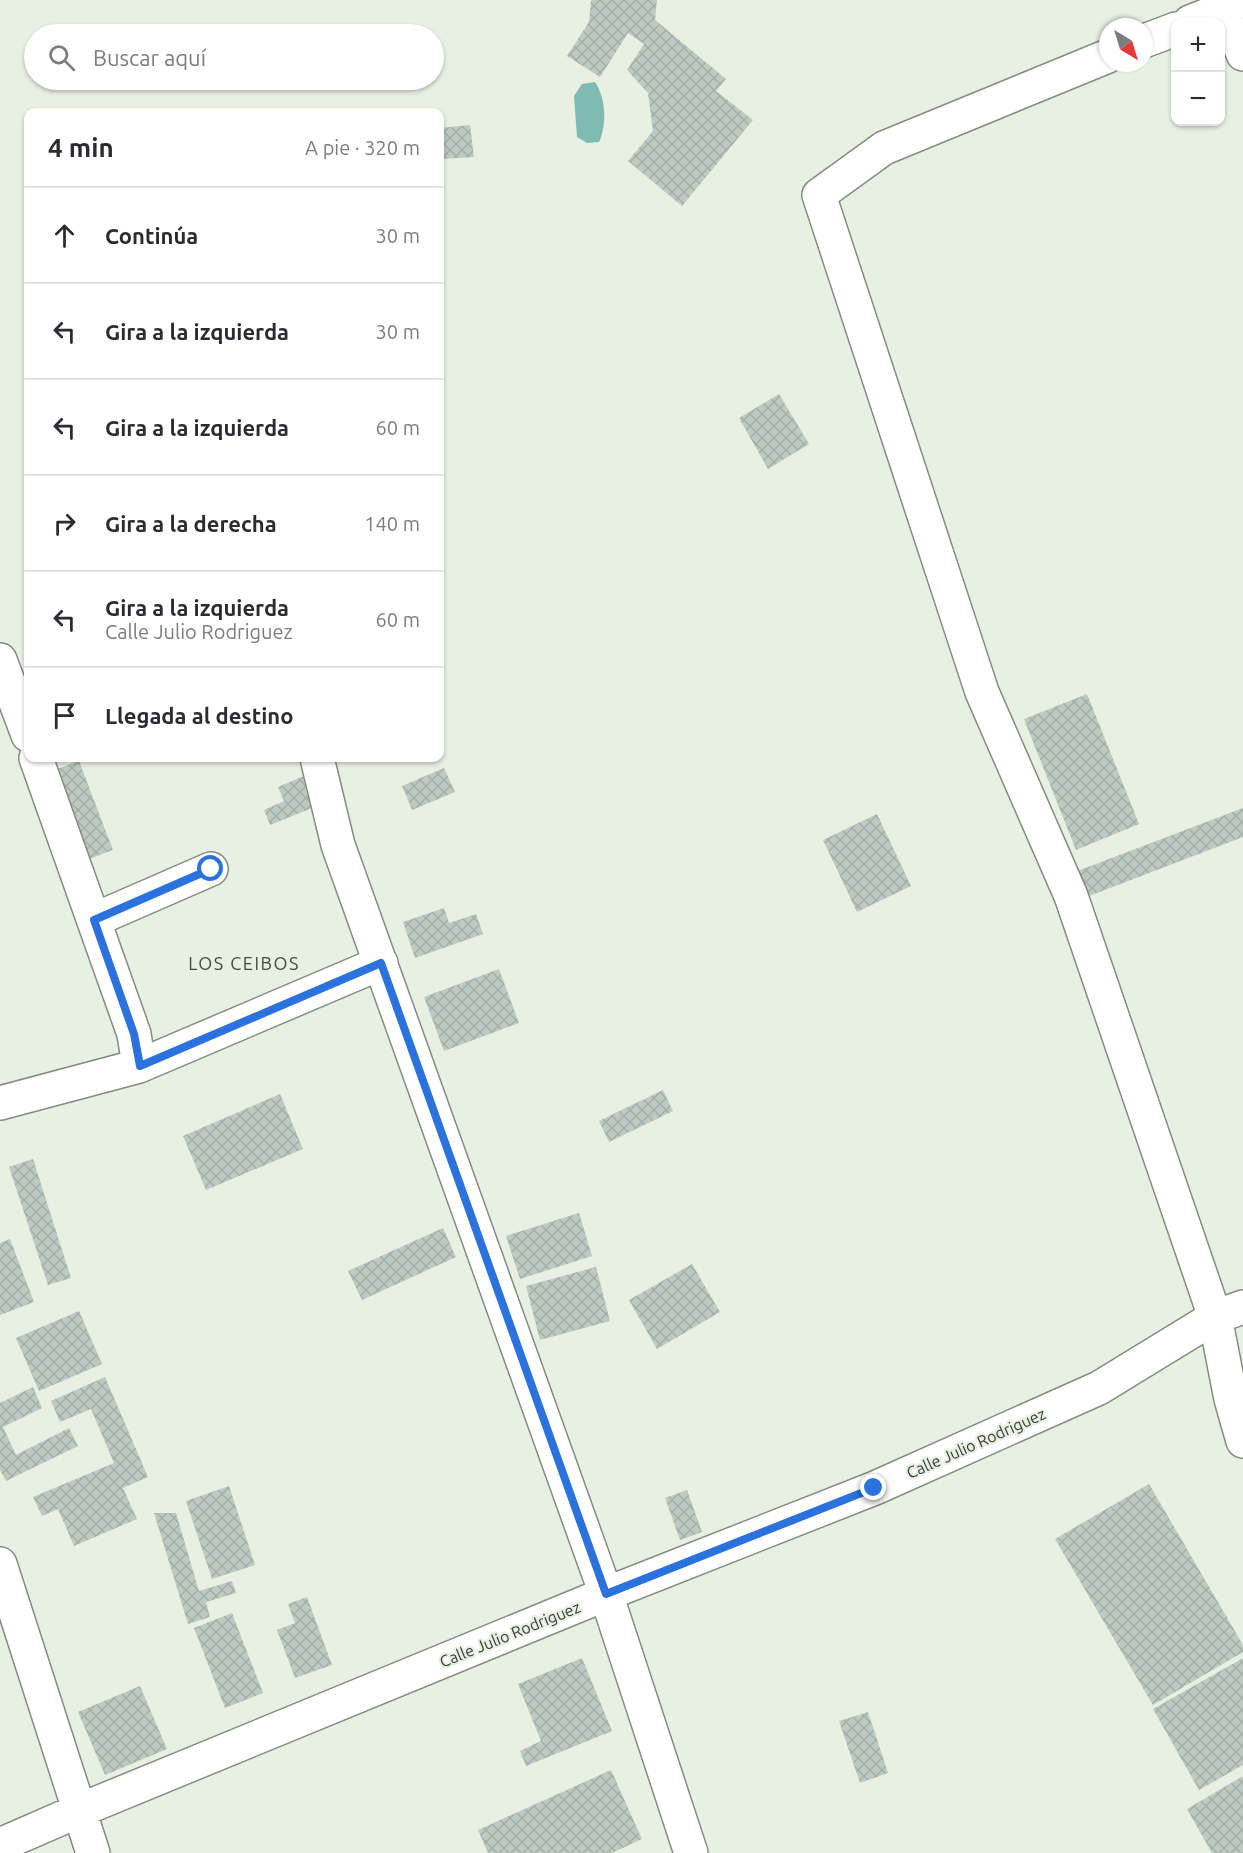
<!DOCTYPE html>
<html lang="es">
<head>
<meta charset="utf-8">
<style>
  :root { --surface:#fff; --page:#f2f2f3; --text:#2b2b33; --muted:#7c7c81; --line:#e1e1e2 }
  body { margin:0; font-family:Ubuntu,sans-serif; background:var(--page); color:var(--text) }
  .controls { position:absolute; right:18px; top:18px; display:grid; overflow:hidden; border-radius:12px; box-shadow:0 2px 4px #0004 }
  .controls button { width:54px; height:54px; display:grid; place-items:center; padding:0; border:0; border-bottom:2px solid var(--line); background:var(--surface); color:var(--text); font:30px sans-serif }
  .compass { position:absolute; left:1099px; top:18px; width:54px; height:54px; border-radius:50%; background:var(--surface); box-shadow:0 2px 4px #0004; rotate:142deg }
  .stop { position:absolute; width:18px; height:18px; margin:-14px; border:4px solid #2b72de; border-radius:50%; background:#fff }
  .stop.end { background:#2b72de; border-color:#fff; box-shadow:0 2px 6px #0008 }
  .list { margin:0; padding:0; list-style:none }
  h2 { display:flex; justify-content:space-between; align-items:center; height:78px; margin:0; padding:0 24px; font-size:26px }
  h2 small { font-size:20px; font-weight:400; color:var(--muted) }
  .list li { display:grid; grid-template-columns:39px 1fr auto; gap:18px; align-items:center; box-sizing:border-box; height:96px; padding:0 24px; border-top:2px solid var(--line) }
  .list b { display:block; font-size:22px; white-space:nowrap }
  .list p { margin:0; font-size:20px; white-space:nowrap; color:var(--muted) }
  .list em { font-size:20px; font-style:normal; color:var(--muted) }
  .icon { flex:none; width:33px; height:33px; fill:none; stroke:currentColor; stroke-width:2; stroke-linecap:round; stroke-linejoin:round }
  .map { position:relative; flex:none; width:1243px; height:1853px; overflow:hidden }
  .search { position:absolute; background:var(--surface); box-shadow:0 2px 4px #0004; left:24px; top:24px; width:420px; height:66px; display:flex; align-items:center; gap:15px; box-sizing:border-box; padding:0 21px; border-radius:33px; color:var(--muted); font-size:22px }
  .panel { position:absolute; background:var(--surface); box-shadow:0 2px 4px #0004; left:24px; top:108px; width:420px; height:654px; border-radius:12px }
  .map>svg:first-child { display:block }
  .water { fill:#7fbbb1 }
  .building { fill:url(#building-cross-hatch) }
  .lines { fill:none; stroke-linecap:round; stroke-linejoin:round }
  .minor-casing { stroke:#858b80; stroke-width:36 }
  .minor { stroke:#fff; stroke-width:33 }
  .route { stroke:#2b72de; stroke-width:8 }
  .labels { text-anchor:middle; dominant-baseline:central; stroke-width:4.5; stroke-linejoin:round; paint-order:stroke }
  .street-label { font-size:16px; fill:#383b36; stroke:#e8f0e4 }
  .neighbourhood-label { font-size:18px; letter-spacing:1.5px; fill:#43493f; stroke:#e8f0e4 }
</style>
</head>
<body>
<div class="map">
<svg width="1243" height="1853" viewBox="0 0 1243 1853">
  <defs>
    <pattern id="building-cross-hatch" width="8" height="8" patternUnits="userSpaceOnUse" patternTransform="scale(1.5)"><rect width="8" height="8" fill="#bdcac2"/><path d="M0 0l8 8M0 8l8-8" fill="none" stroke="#a3aea7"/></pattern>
  </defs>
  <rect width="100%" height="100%" fill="#e8f0e4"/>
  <!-- water -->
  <path class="water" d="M 595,82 C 606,98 607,125 599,142 L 587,143 L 577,137 L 574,96 L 582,84 Z"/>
  <!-- building -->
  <path class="building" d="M 591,0 L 657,0 L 655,20 L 726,79 L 716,91 L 753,120 L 682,206 L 628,161 L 653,131 L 648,93 L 627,70 L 644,44 L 628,33 L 600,77 L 567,56 L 589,22 Z
    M 470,125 L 474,157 L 440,159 L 440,128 Z
    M 779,394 L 809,444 L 768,469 L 739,418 Z
    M 1087,694 L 1139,824 L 1076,850 L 1024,719 Z
    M 79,761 L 113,850 L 86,860 L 52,771 Z
    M 444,768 L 455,792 L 412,810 L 402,786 Z
    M 304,776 L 317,806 L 270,825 L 264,810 L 284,801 L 278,787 Z
    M 1243,808 L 1243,837 L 1076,901 L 1067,875 Z
    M 877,814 L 911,886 L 857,912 L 823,840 Z
    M 444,908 L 449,923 L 476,914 L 483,934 L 415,958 L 403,922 Z
    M 499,969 L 519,1023 L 444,1051 L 424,997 Z
    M 663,1090 L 673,1111 L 609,1142 L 599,1121 Z
    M 280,1094 L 303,1149 L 206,1190 L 183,1136 Z
    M 33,1159 L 71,1278 L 48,1285 L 9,1167 Z
    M 579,1213 L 592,1256 L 520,1279 L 506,1236 Z
    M 443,1228 L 456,1257 L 362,1300 L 348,1271 Z
    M 10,1239 L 34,1302 L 0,1315 L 0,1243 Z
    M 692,1264 L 720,1312 L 657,1349 L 629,1300 Z
    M 596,1267 L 610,1321 L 540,1340 L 526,1286 Z
    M 79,1311 L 102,1364 L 39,1391 L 16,1338 Z
    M 105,1377 L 148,1477 L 123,1488 L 137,1519 L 74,1546 L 58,1509 L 42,1516 L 33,1497 L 114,1463 L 91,1409 L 60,1422 L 51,1401 Z
    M 33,1387 L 42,1408 L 3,1427 L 16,1455 L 69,1428 L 78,1446 L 6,1481 L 0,1470 L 0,1403 Z
    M 1149,1484 L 1243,1645 L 1243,1652 L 1153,1705 L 1055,1539 Z
    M 229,1486 L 255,1565 L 212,1579 L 186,1501 Z
    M 687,1490 L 702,1532 L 680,1540 L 665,1498 Z
    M 154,1513 L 176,1513 L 199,1591 L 232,1581 L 236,1593 L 206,1602 L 210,1617 L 188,1624 Z
    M 307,1597 L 332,1665 L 295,1678 L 277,1630 L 295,1623 L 288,1604 Z
    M 232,1613 L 263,1693 L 225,1708 L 194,1628 Z
    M 582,1658 L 612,1731 L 526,1766 L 520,1751 L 541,1741 L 518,1684 Z
    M 1243,1658 L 1243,1765 L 1199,1790 L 1153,1709 Z
    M 140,1686 L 167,1749 L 105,1775 L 78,1712 Z
    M 868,1712 L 888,1773 L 860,1783 L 839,1721 Z
    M 611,1770 L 642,1839 L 612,1853 L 488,1853 L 478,1830 Z
    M 1243,1776 L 1243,1853 L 1212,1853 L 1187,1809 Z"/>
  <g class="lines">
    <defs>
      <path id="minor" d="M 1222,0 L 1243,54
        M 1190,22 L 1243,1
        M 1144,41 L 1176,29
        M 1108,56 L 884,148 L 819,195 L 982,692 L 1071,896 L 1215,1317 L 1231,1399 L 1243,1441
        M 0,660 L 28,735
        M 36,758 L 134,1034 L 139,1066
        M 317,758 L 338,845 L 606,1594 L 691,1853
        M 94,920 L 211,869
        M 0,1103 L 139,1066 L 381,963
        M 0,1564 L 93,1853
        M 0,1845 L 78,1811 L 606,1594 L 875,1488 L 1099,1388 L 1215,1317 L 1243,1307"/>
    </defs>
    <!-- minor casing -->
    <use href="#minor" class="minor-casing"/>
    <!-- minor -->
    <use href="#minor" class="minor"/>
  </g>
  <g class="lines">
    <!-- route -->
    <path class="route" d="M 211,869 L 94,920 L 134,1034 L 140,1066 L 381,963 L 606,1594 L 874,1488"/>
  </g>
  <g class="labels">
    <!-- street labels -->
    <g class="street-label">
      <text transform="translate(976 1443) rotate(-24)">Calle Julio Rodriguez</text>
      <text transform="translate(510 1634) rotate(-22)">Calle Julio Rodriguez</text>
    </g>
    <!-- neighbourhood labels -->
    <g class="neighbourhood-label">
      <text x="244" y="963">LOS CEIBOS</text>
    </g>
  </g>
</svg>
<div class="controls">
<button>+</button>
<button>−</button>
</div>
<svg class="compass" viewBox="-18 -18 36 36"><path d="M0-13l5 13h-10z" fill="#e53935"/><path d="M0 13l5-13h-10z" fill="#7c7c81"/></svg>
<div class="stop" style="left:211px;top:869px"></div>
<div class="stop end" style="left:874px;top:1488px"></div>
<div class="search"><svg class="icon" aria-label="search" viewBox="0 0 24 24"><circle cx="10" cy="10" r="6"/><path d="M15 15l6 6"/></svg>Buscar aquí</div>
<section class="panel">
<h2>4 min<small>A pie · 320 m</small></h2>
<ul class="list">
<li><svg class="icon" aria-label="ahead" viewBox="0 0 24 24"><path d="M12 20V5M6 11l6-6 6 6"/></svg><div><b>Continúa</b></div><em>30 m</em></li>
<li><svg class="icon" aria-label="left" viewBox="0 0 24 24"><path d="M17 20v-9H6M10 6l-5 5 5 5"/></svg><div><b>Gira a la izquierda</b></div><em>30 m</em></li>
<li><svg class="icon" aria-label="left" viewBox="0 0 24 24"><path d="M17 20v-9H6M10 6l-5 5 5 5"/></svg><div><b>Gira a la izquierda</b></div><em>60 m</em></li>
<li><svg class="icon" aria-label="right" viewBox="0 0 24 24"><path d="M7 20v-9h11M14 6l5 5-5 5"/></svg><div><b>Gira a la derecha</b></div><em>140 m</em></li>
<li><svg class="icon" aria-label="left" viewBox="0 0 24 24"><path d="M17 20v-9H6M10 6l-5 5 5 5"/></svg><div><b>Gira a la izquierda</b><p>Calle Julio Rodriguez</p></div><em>60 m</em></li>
<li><svg class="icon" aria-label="arrive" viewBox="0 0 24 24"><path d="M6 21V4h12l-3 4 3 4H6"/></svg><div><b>Llegada al destino</b></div></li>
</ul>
</section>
</div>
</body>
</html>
